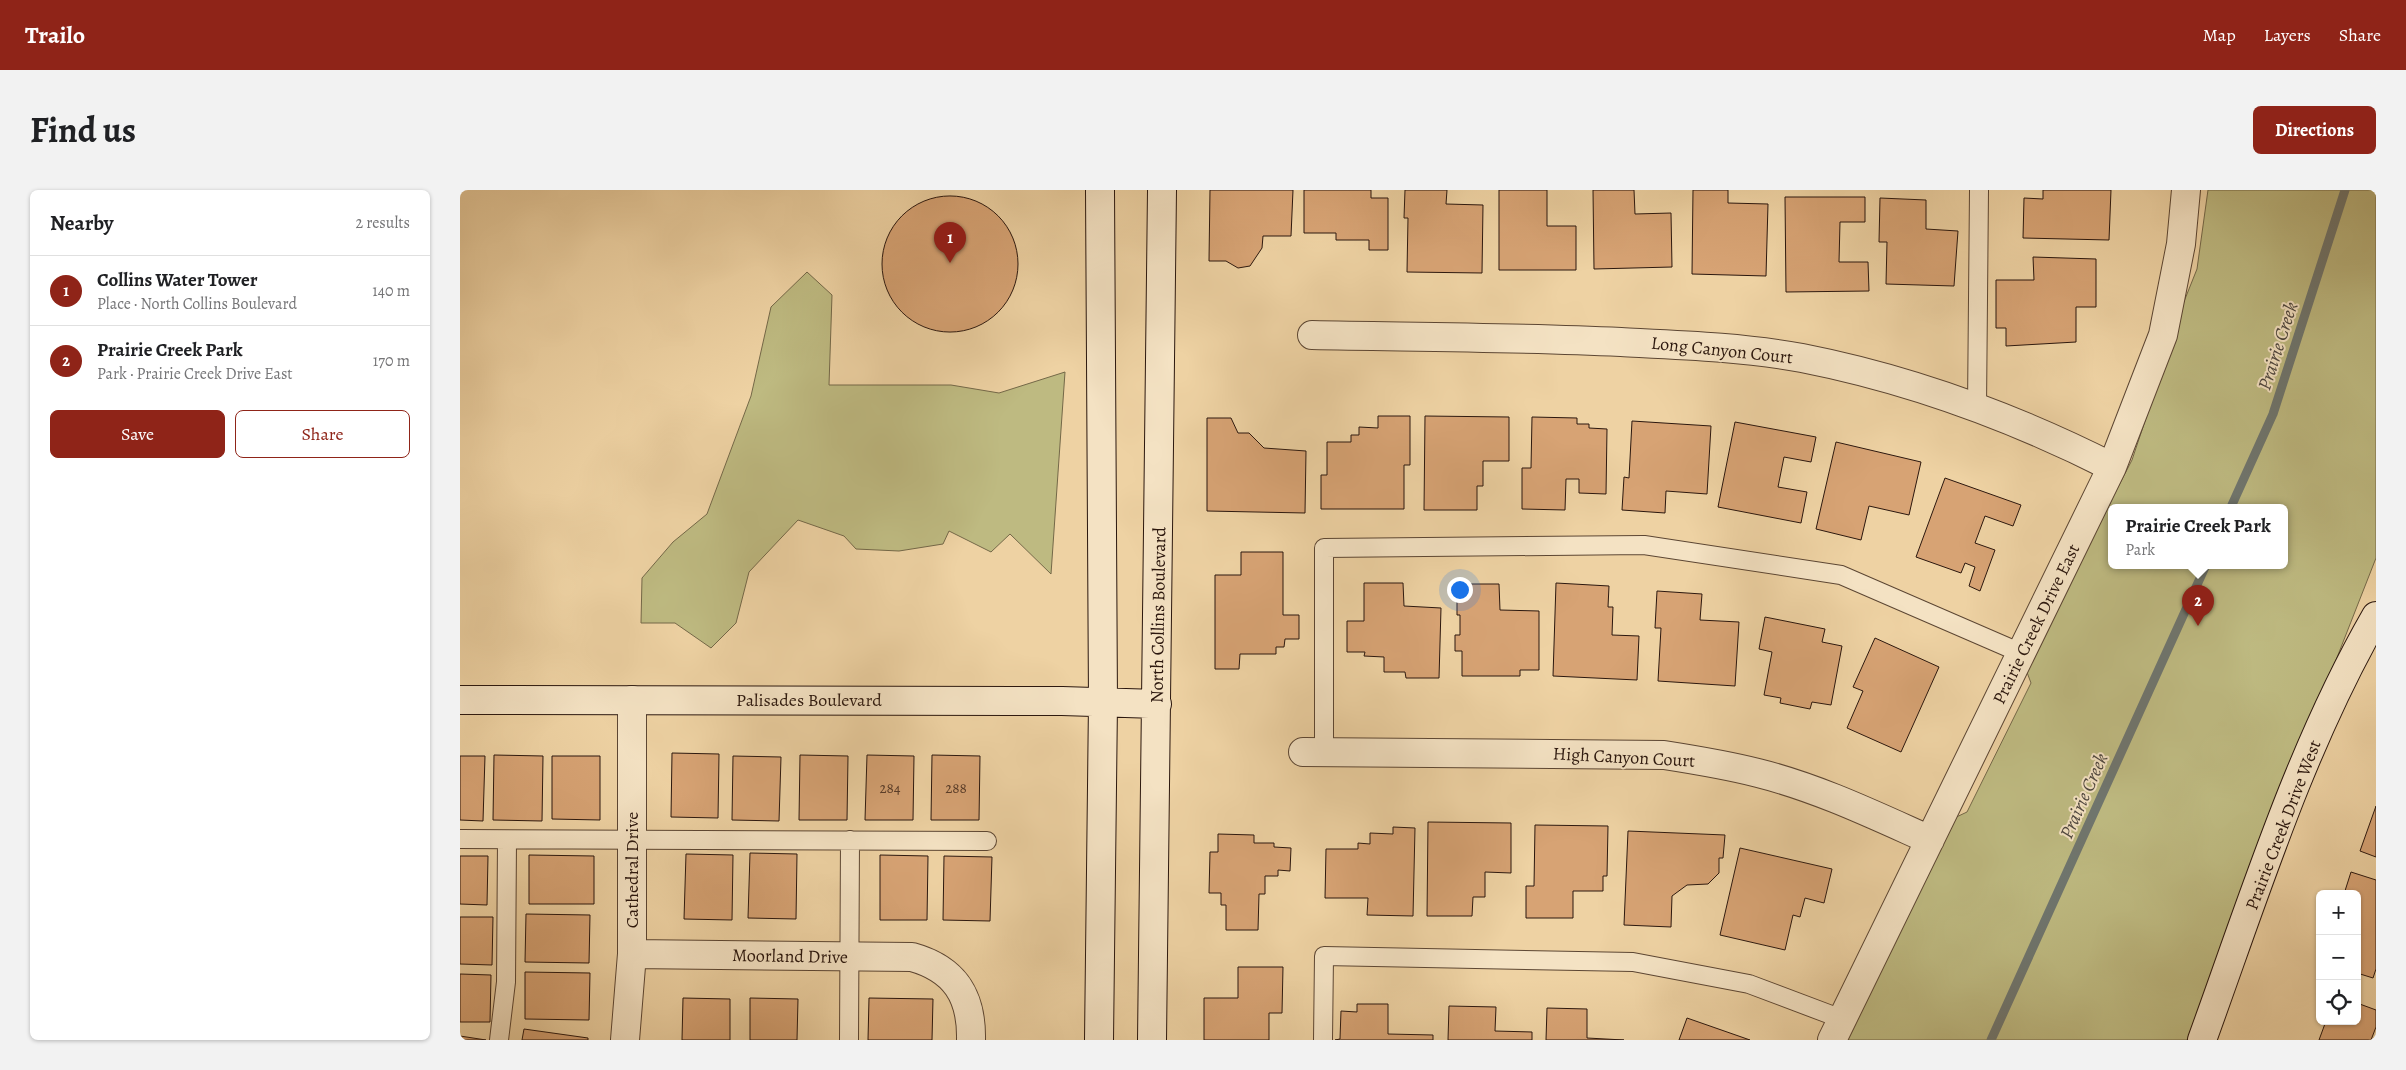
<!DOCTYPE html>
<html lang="en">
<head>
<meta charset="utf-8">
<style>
  :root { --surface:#fff; --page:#f2f2f2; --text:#202124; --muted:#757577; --line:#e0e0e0; --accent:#8f2418 }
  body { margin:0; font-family:Alegreya,serif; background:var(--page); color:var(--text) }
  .controls { position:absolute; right:15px; bottom:15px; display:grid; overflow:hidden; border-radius:8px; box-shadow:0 1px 4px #0004 }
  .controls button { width:45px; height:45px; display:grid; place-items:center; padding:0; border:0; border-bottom:1px solid var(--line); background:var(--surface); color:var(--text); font:25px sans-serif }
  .you { position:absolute; left:999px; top:399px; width:18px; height:18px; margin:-12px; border:4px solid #fff; border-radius:50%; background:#1a73e8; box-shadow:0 0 0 8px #1a73e833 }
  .badge { display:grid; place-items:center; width:32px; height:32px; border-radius:50%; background:var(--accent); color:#fff; font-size:16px; font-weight:700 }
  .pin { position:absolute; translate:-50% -41px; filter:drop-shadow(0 1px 2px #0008) }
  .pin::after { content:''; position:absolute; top:26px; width:18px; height:15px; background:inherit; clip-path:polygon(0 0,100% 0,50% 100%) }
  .popup { position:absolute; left:1648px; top:314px; width:180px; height:65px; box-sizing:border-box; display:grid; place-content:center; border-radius:8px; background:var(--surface); filter:drop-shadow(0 1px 4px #0005); font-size:16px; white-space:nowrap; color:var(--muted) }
  .popup b { font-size:19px; color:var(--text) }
  .popup::after { content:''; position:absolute; left:50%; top:100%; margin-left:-10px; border:10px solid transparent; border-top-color:var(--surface) }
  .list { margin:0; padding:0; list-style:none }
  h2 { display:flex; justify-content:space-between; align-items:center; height:65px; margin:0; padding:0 20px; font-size:21px }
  h2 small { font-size:16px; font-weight:400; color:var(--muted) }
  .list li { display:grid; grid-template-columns:32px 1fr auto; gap:15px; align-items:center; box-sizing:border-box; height:70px; padding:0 20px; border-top:1px solid var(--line) }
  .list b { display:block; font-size:19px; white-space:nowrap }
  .list p { margin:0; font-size:16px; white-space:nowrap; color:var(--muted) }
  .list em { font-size:16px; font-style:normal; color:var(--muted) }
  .actions { display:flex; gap:10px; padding:15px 20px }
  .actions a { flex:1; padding:11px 0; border:1px solid var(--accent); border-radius:8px; text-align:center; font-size:18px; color:var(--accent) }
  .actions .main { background:var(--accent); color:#fff }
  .icon { flex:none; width:28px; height:28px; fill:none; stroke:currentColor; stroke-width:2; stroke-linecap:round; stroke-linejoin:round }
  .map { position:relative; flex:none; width:1916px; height:850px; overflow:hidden; border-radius:8px }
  header { display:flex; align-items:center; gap:30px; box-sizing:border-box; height:70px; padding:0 25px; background:var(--accent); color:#fff }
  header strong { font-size:24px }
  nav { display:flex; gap:28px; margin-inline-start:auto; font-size:18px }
  .intro { display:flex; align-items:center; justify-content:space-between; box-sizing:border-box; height:120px; padding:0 30px }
  h1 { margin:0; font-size:35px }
  .button { padding:12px 22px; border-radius:8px; background:var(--accent); color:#fff; font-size:18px; font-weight:700 }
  main { display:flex; gap:30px; padding:0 30px }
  aside { flex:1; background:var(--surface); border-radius:8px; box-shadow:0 1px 4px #0004 }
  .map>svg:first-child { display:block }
  .green { fill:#beba81; stroke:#746848; fill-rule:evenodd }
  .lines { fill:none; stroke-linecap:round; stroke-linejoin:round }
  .stream { stroke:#6f766f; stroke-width:9 }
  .building { fill:#d7a374; stroke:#2b170e }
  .lane-casing { stroke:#5c4633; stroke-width:20 }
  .street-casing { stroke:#5c4633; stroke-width:30 }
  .secondary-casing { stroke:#2b170e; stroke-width:30 }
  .lane { stroke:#f4e2c3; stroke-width:18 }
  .street { stroke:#f4e2c3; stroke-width:28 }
  .secondary { stroke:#f4e2c3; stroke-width:28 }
  .labels { text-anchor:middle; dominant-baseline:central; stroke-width:4; stroke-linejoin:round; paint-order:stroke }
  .number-label { font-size:15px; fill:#563a28 }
  .street-label { font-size:18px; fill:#2b170e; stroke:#f4e2c3 }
  .water-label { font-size:19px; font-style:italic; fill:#4d463f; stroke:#f4e2c3 }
</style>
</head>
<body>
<header>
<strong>Trailo</strong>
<nav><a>Map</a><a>Layers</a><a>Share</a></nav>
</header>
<div class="intro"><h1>Find us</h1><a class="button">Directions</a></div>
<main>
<aside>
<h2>Nearby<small>2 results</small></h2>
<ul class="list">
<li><span class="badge">1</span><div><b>Collins Water Tower</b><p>Place · North Collins Boulevard</p></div><em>140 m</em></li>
<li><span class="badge">2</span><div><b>Prairie Creek Park</b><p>Park · Prairie Creek Drive East</p></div><em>170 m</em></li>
</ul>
<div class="actions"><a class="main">Save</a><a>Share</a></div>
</aside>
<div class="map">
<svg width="1916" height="850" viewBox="0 0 1916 850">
  <rect width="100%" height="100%" fill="#eed2a3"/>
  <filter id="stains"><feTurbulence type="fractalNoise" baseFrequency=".004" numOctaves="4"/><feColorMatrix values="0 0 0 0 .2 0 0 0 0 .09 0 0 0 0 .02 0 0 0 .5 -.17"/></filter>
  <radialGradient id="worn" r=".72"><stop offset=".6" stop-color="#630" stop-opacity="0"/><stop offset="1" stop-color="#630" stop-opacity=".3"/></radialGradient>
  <!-- green -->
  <path class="green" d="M 1748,0 L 1916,0 L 1916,368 L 1727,850 L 1382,850 L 1490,630 L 1507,622 L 1571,493 L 1565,477 L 1672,270 L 1697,195 L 1711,144 L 1737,79 ZM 1652,317 L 1824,317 L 1824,375 L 1652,375 Z
    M 347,82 L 372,105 L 369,195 L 491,195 L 539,203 L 605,182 L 591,384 L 550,344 L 531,362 L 489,341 L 483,354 L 439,361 L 396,359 L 384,346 L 338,330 L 289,382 L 276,433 L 251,458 L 215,433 L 181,433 L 182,388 L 213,352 L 247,324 L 291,206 L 311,117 Z"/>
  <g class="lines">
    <!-- stream -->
    <path class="stream" d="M 1771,317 L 1813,224 L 1885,0
      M 1531,850 L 1746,375"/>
  </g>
  <!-- building -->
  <path class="building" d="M 750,0 L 833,0 L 831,46 L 803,46 L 802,58 L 790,76 L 778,78 L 766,71 L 749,71 Z
    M 844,0 L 911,0 L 911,8 L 928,8 L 928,60 L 909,60 L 909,50 L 876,50 L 876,43 L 844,43 Z
    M 945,0 L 987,0 L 986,14 L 1023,15 L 1022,83 L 947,82 L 948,28 L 944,28 Z
    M 1039,0 L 1087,0 L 1087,36 L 1116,36 L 1116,80 L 1039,80 Z
    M 1133,0 L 1174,0 L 1175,24 L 1211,23 L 1212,77 L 1134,79 Z
    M 1233,0 L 1268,0 L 1268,13 L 1308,14 L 1306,86 L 1232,84 Z
    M 1583,0 L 1651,0 L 1649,50 L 1563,48 L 1564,8 L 1583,9 Z
    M422 74a68 68 0 1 1 136 0a68 68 0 1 1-136 0Z
    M 1325,7 L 1405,7 L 1405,32 L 1380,32 L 1379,72 L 1408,72 L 1409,101 L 1326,102 Z
    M 1420,8 L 1466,10 L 1466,39 L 1498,41 L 1494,96 L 1426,94 L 1427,52 L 1419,52 Z
    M 1573,67 L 1636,69 L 1636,117 L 1616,117 L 1616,152 L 1546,156 L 1546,138 L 1536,138 L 1536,90 L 1574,90 Z
    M 918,226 L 950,226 L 950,275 L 944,275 L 944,319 L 861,319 L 861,285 L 867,285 L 867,252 L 891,252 L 891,245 L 899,245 L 899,237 L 918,238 Z
    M 965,226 L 1049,227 L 1049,271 L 1023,271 L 1023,296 L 1017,296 L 1017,320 L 964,320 Z
    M 1072,227 L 1117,228 L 1117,234 L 1129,234 L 1129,238 L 1147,239 L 1146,304 L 1119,303 L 1119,289 L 1106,289 L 1105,320 L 1062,319 L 1062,278 L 1071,278 Z
    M 747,228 L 771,228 L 778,243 L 789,243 L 804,258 L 846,261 L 845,323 L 747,321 Z
    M 1172,231 L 1251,236 L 1247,304 L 1206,301 L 1205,323 L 1162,320 L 1164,287 L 1169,288 Z
    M 1275,232 L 1356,247 L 1351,272 L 1324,267 L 1318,297 L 1347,302 L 1341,333 L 1258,317 Z
    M 1376,252 L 1461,272 L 1449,325 L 1409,316 L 1401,350 L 1356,339 Z
    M 1485,288 L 1561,315 L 1553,336 L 1525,326 L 1515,353 L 1535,360 L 1520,401 L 1509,396 L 1515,377 L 1505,373 L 1501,383 L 1456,367 Z
    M 781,362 L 823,362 L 823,425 L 839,425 L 839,449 L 825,449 L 824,457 L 816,457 L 816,464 L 780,464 L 779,479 L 755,479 L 755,385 L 781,385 Z
    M 904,393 L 943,393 L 944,416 L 981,418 L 979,488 L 946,488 L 945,482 L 924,482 L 924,467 L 904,466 L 905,462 L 887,462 L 887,431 L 904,431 Z
    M 1096,393 L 1149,396 L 1148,417 L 1153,417 L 1152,445 L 1179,446 L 1177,490 L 1093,486 Z
    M 997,394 L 1039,394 L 1040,420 L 1079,421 L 1079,480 L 1060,480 L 1060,486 L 1002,486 L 1002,461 L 995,461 L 995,445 L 1000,445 L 1000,425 L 997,425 Z
    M 1197,401 L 1242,404 L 1240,430 L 1279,432 L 1275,496 L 1198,491 L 1201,438 L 1195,438 Z
    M 1305,427 L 1365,439 L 1362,452 L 1382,456 L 1371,515 L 1352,512 L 1350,519 L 1320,513 L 1321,508 L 1304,505 L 1312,462 L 1299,459 Z
    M 1415,448 L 1479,477 L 1441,562 L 1387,538 L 1403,501 L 1393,497 Z
    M 212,563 L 259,564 L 258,628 L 211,627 Z
    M 34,565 L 83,566 L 82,631 L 33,630 Z
    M 340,565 L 388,566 L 387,630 L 339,630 Z
    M 407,565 L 454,566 L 453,630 L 405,630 Z
    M 472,565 L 520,566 L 519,630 L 471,630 Z
    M 0,566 L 25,566 L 23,631 L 0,630 Z
    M 92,566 L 140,566 L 140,630 L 92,629 Z
    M 273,566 L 321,567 L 319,631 L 272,630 Z
    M 1916,616 L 1916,667 L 1900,661 Z
    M 968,632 L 1051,633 L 1051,683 L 1025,682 L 1025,707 L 1013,707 L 1012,726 L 967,726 Z
    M 1075,635 L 1148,636 L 1147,686 L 1143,686 L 1143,701 L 1113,701 L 1113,728 L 1066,728 L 1066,696 L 1074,696 Z
    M 933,637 L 955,638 L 953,726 L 907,725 L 908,708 L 865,708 L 866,659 L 898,659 L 898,653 L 910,654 L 910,643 L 933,644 Z
    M 1168,641 L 1265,645 L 1263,668 L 1259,668 L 1259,683 L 1248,694 L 1227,695 L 1212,706 L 1211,737 L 1164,735 Z
    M 758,644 L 794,645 L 794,653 L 814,653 L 814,657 L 831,658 L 830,681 L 818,680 L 818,686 L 805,686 L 805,704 L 799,704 L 798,740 L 766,740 L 766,715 L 761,715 L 761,703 L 749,703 L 750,662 L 758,662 Z
    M 1280,658 L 1372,679 L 1364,713 L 1345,708 L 1340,727 L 1333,725 L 1325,760 L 1260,745 Z
    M 290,663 L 337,664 L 336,729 L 288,728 Z
    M 226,664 L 273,665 L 272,730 L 224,729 Z
    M 69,665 L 134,666 L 134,714 L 69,714 Z
    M 420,665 L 468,666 L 467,730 L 420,730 Z
    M 0,666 L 28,666 L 27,715 L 0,714 Z
    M 484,666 L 532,667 L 530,731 L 483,730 Z
    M 1891,682 L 1916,690 L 1916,779 L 1913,788 L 1897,783 L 1897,704 L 1884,704 Z
    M 66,724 L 130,725 L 129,773 L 65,772 Z
    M 0,727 L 33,727 L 32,775 L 0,774 Z
    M 778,777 L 823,777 L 822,823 L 809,823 L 809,850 L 744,850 L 744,808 L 778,808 Z
    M 65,782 L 130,783 L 129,830 L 65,829 Z
    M 0,784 L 31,785 L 30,832 L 0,832 Z
    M 223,808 L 270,809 L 270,850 L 222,850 Z
    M 290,808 L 338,809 L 337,850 L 290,850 Z
    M 409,808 L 473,809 L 472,850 L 408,850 Z
    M 1897,813 L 1916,820 L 1916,837 L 1911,850 L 1859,850 L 1866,831 L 1897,831 Z
    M 897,814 L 928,814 L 928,844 L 973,845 L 973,850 L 875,850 L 880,849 L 881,821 L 897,822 Z
    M 989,816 L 1036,817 L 1035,841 L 1072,842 L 1072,850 L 988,850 Z
    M 1087,818 L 1127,819 L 1127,848 L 1164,850 L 1086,850 Z
    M 1227,828 L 1290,850 L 1219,850 Z
    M 64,839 L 128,848 L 128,850 L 62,850 Z
    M 0,846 L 26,850 L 0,850 Z"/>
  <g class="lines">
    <defs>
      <path id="lane" d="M 1517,218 L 1519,0
        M 864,562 L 864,358 L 1184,355 L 1381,385 L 1561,463
        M 0,649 L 527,651
        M 39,850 L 46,792 L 47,650
        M 389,850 L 390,650
        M 863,850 L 864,766 L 1173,772 L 1289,794 L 1382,829"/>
      <path id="street" d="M 852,145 C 955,147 1058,147 1161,152 C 1221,155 1282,157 1342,168 C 1449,189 1555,228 1652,277
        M 843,562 L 1204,565 C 1236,570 1267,575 1298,583 C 1358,598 1414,625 1470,650
        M 172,764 L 452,767 C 495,779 512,806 511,850
        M 165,850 L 172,764 L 172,510
        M 1372,850 L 1652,277 L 1703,145 L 1721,54 L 1726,0"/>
      <path id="secondary" d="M 0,510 L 602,511 L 697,514
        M 639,850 L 643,512 L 640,0
        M 692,850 L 702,0
        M 1742,850 C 1794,707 1840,558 1916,426"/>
    </defs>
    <!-- lane casing -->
    <use href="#lane" class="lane-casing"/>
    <!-- street casing -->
    <use href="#street" class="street-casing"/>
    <!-- secondary casing -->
    <use href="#secondary" class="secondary-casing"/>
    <!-- lane -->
    <use href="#lane" class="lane"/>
    <!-- street -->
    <use href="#street" class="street"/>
    <!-- secondary -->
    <use href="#secondary" class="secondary"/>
  </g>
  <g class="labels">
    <!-- number labels -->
    <g class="number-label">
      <text x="430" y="598">284</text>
      <text x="496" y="598">288</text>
    </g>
    <!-- street labels -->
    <g class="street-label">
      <text transform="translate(1262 160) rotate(6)">Long Canyon Court</text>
      <text transform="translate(698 425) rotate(-89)">North Collins Boulevard</text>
      <text transform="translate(1576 434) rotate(-64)">Prairie Creek Drive East</text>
      <text x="349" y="510">Palisades Boulevard</text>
      <text transform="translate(1164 567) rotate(3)">High Canyon Court</text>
      <text transform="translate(1823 635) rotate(-69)">Prairie Creek Drive West</text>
      <text transform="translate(172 680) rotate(-90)">Cathedral Drive</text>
      <text transform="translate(330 766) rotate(1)">Moorland Drive</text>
    </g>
    <!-- water labels -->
    <g class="water-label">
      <text transform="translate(1818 156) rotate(-72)">Prairie Creek</text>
      <text transform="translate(1624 606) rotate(-66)">Prairie Creek</text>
    </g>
  </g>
  <rect width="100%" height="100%" filter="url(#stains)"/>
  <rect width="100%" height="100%" fill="url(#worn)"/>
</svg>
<div class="controls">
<button>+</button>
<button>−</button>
<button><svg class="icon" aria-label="locate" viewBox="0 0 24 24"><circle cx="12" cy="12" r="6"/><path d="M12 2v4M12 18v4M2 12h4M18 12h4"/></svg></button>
</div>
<div class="you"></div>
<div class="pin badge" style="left:490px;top:73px">1</div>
<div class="pin badge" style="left:1738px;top:436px">2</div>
<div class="popup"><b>Prairie Creek Park</b>Park</div>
</div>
</main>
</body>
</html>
